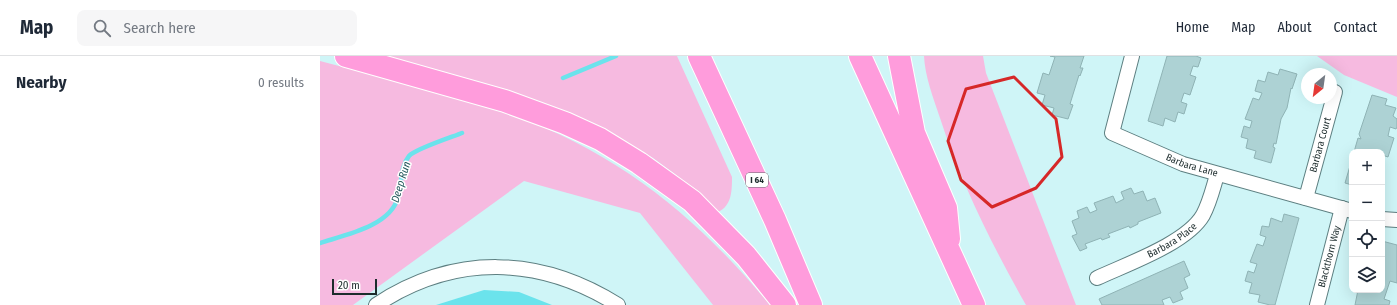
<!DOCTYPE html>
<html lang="en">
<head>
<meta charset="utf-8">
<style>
  :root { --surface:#fff; --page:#f6f6f7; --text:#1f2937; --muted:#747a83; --line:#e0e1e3 }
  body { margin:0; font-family:"Fira Sans Condensed",sans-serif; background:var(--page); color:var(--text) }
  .controls { position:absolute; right:12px; bottom:12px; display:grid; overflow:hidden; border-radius:8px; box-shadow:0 4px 16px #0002 }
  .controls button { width:36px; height:36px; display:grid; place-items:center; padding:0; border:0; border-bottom:1px solid var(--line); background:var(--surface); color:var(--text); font:20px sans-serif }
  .compass { position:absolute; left:981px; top:12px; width:36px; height:36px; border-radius:50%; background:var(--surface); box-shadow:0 4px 16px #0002; rotate:209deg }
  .scale { position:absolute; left:12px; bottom:10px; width:45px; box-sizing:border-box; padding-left:4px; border:2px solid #1d2c2d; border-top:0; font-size:11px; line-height:14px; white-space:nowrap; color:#1d2c2d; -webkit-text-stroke:3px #fff; paint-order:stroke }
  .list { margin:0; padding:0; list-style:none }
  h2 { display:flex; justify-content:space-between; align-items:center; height:52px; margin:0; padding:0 16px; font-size:17px }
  h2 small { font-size:13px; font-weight:400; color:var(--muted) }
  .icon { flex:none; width:22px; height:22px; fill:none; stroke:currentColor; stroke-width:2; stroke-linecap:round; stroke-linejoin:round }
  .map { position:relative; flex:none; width:1077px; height:249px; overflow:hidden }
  header { display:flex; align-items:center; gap:24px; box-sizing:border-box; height:56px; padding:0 20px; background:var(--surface); border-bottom:1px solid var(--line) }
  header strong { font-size:19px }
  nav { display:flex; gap:22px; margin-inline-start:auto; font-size:14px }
  .search { width:280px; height:36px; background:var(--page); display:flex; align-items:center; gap:10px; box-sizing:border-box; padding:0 14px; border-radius:8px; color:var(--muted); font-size:15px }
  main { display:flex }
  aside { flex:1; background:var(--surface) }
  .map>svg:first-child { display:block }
  .green { fill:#f6bae0 }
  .water { fill:#6be3ec }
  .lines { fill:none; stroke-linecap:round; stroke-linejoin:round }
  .stream { stroke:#6be3ec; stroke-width:4.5 }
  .building { fill:#add2d4; stroke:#8fb3b5 }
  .minor-casing { stroke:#5d7f81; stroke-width:16 }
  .motorway-casing { stroke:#fff; stroke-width:24 }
  .minor { stroke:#fff; stroke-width:14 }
  .motorway { stroke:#ff9cdc; stroke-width:22 }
  .marked { fill:none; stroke:#d62828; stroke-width:3; stroke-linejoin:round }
  .labels { text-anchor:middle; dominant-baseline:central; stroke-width:3; stroke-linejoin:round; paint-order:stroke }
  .shield { fill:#fff; stroke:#616b6c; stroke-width:1 }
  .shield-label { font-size:9px; font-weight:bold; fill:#1d2c2d }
  .street-label { font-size:10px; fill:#1d2c2d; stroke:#fff }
  .water-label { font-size:11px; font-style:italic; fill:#265a5e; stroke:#fff }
</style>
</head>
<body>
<header>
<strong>Map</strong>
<div class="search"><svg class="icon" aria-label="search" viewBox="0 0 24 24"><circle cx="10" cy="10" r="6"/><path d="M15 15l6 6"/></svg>Search here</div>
<nav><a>Home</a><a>Map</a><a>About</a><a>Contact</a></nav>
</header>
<main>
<aside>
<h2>Nearby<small>0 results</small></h2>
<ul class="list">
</ul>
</aside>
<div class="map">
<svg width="1077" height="249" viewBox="0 0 1077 249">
  <rect width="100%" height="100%" fill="#cff5f7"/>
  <!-- green -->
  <path class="green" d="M 55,0 L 357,0 L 412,121 C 412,134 412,150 398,156 L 356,119 L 333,102 L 287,76 Z
    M 604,0 L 663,0 L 666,17 L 756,249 L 706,249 C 672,189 641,127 620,62 C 613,41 605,21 604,0 Z
    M 997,0 L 1077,0 L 1077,41 L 1024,19 Z
    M 0,5 C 64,22 130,36 193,59 C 301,99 377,161 450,249 L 393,249 L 320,157 L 204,125 L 33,249 L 0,249 Z"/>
  <!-- water -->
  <path class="water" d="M 164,234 L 199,236 L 232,249 L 116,249 Z"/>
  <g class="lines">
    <!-- stream -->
    <path class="stream" d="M 243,22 L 296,0
      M 0,187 C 25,179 71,170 78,141 C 82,127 80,111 89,100 C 95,93 132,81 142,77"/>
  </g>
  <!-- building -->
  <path class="building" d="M 730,0 L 764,0 L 760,12 L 763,12 L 760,20 L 759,19 L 750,48 L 753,49 L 748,63 L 732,59 L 734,52 L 722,49 L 725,39 L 717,37 L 723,17 L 729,19 L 735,1 Z
    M 847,0 L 876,0 L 881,2 L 878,11 L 873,10 L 870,19 L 876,21 L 870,39 L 864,37 L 861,46 L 867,48 L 864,58 L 858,56 L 855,66 L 845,62 L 843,70 L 828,65 Z
    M 960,13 L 977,18 L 972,33 L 971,32 L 967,52 L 961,63 L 956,88 L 954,87 L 953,91 L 955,92 L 951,107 L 934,102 L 936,95 L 926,92 L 928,83 L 921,81 L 924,70 L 930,72 L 932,65 L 925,63 L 933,42 L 939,44 L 942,37 L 935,35 L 938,24 L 945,26 L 948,16 L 958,19 Z
    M 1052,39 L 1067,43 L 1065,49 L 1076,52 L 1073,60 L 1077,63 L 1077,71 L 1076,73 L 1070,71 L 1068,80 L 1074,82 L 1068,101 L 1062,99 L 1062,96 L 1034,96 L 1038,82 L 1041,83 L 1039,78 Z
    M 1032,103 L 1032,129 L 1025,127 Z
    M 811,132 L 814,138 L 823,135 L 827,145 L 835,142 L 841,157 L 818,166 L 818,168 L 810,172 L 809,170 L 788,178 L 790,181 L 782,184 L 781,182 L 765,188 L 767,192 L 760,195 L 752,180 L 757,178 L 752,165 L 759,162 L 757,155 L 767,151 L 770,157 L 777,154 L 774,147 L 793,140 L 796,147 L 804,143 L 801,136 Z
    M 964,158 L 979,162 L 955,249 L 950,249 L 938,246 L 940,239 L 929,237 L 932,227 L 925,225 L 928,215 L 934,217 L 937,208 L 930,206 L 937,188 L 943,190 L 946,181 L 940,179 L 942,170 L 949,171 L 951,162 L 962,166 Z
    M 1062,185 L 1077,189 L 1077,227 L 1070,225 L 1064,243 L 1070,245 L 1069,249 L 1035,249 L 1038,234 L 1062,234 Z
    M 864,205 L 870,219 L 864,222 L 868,232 L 860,236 L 863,243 L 853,247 L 850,241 L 842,244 L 844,249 L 782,249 L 779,243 Z"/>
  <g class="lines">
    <defs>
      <g id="minor">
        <path id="s1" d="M 812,0 L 792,77 L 863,108 L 1032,155"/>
        <path id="s2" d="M 986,142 L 1015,36"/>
        <path d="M 1062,163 L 1077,164"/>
        <path id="s3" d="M 777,222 C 807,208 867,187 883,159 C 890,146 893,132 897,119"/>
        <path d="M 56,249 C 135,197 220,200 298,249"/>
        <path id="s4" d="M 997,249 L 1022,152"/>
      </g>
      <path id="motorway" d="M 26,0 L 185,45 L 245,67 L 280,83 L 319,107 L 372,145 L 426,200 L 465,249
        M 379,0 L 455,164 L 491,249
        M 540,0 L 654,249
        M 579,0 L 594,77 L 626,152 L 629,183"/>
    </defs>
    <!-- minor casing -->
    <use href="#minor" class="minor-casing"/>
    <!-- motorway casing -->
    <use href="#motorway" class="motorway-casing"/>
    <!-- minor -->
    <use href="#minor" class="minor"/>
    <!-- motorway -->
    <use href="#motorway" class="motorway"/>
  </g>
  <!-- marked area -->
  <path class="marked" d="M 694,21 L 736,63 L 742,101 L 716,132 L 672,151 L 641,124 L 628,85 L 646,33 Z"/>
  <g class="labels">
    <!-- shield labels -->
    <rect class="shield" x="426" y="117" width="22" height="14" rx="3"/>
    <g class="shield-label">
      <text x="437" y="124">I 64</text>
    </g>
    <!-- street labels -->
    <g class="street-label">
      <text stroke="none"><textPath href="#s2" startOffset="55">Barbara Court</textPath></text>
      <text stroke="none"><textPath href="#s1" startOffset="166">Barbara Lane</textPath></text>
      <text stroke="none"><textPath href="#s3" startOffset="84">Barbara Place</textPath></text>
      <text stroke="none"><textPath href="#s4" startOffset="50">Blackthorn Way</textPath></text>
    </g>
    <!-- water labels -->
    <g class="water-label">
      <text transform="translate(81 126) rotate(-73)">Deep Run</text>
    </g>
  </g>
</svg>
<div class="controls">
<button>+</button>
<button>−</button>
<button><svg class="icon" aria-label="locate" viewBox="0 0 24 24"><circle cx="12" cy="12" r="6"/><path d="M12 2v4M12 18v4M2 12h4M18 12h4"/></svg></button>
<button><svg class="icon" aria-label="layers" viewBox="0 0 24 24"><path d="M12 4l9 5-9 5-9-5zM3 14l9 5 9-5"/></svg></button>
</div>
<svg class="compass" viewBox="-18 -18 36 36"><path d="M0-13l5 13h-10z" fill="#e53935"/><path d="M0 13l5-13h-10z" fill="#747a83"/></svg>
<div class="scale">20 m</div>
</div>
</main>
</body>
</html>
